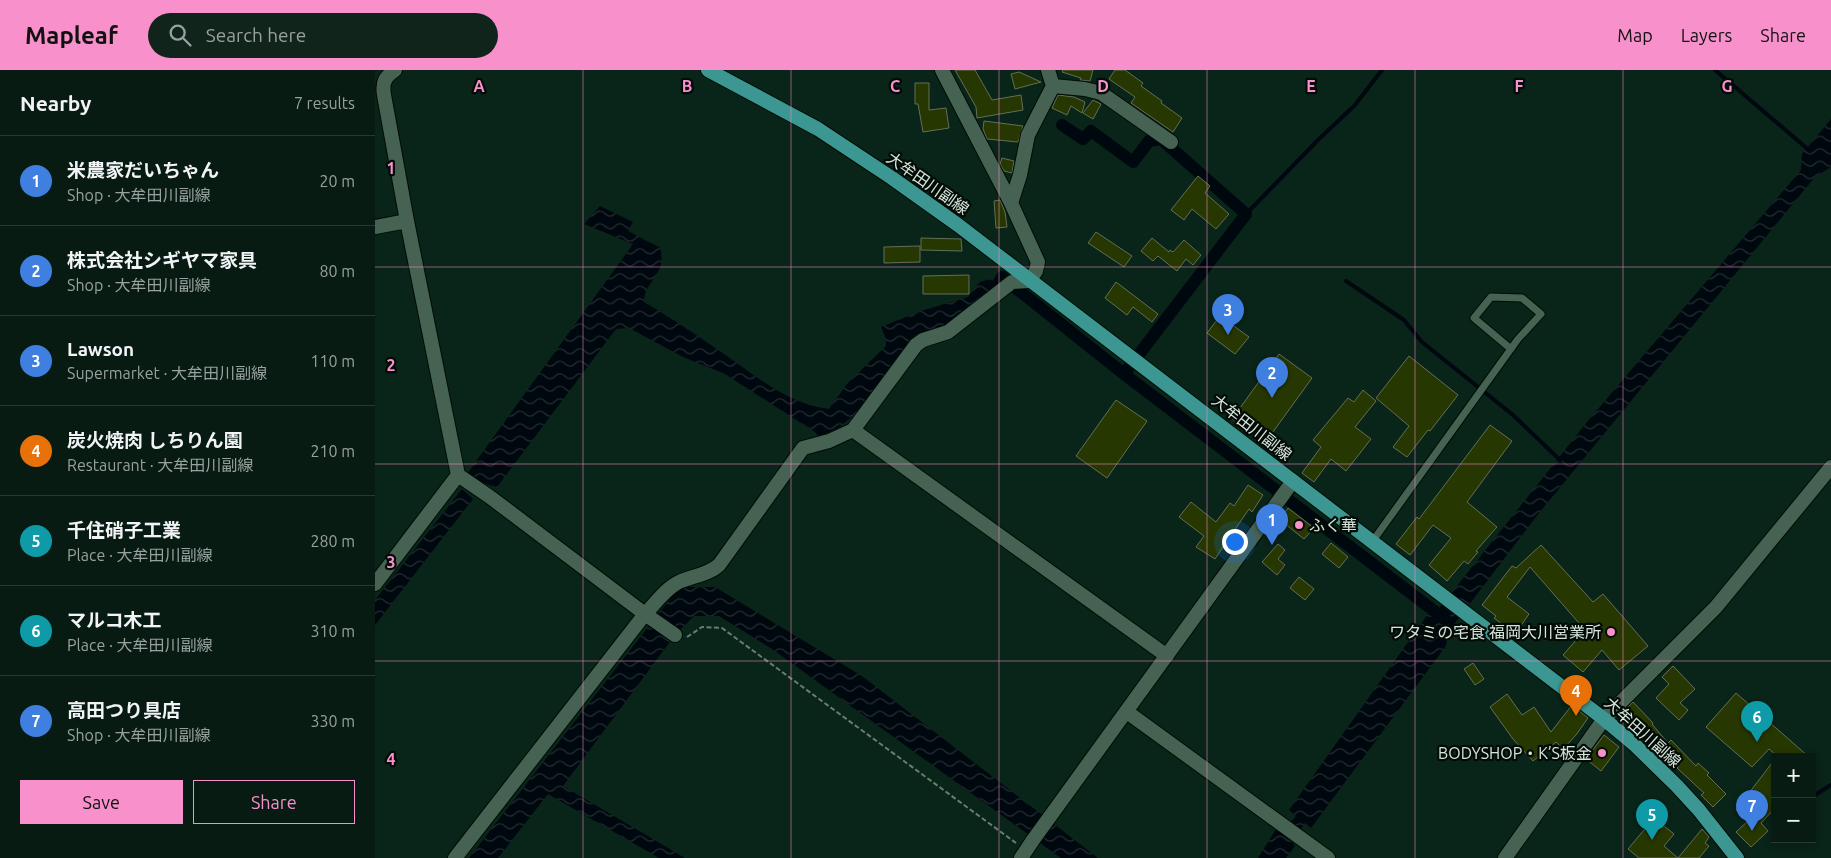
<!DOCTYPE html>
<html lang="en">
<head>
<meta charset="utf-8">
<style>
  :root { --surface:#071b12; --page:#10241b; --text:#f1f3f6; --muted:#98a19f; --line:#283932; --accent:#f890cb }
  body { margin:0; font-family:Ubuntu,"Noto Sans JP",sans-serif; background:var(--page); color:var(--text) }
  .controls { position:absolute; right:15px; bottom:15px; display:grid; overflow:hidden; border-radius:0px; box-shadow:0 2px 8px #0003 }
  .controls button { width:45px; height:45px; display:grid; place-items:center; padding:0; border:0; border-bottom:1px solid var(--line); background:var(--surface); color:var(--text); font:25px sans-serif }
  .you { position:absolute; left:859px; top:471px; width:18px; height:18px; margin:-12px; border:4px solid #fff; border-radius:50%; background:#1a73e8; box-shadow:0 0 0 8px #1a73e833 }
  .badge { display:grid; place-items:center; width:32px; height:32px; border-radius:50%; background:var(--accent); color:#fff; font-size:16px; font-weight:700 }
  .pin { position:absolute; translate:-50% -41px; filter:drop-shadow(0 1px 2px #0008) }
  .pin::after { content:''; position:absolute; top:26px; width:18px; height:15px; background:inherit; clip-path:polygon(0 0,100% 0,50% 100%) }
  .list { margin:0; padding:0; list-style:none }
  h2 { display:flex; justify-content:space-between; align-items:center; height:65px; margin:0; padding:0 20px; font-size:21px }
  h2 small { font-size:16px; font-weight:400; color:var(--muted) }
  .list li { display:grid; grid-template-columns:32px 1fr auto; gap:15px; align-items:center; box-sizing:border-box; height:90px; padding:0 20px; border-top:1px solid var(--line) }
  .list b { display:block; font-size:19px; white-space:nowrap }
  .list p { margin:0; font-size:16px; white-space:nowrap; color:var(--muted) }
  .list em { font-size:16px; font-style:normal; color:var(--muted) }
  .actions { display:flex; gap:10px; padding:15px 20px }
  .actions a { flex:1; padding:11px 0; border:1px solid var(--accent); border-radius:0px; text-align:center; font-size:18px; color:var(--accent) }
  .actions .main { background:var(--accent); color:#111 }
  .icon { flex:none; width:28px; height:28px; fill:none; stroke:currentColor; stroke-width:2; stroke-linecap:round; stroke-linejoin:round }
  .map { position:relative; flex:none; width:1456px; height:788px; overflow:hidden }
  header { display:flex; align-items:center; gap:30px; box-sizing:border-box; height:70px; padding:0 25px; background:var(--accent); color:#111 }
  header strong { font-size:24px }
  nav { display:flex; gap:28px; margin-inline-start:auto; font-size:18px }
  .search { width:350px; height:45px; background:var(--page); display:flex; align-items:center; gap:12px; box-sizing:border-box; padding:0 18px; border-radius:28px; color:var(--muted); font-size:19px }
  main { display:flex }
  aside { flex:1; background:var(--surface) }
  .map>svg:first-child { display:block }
  .water { fill:url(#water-waves) }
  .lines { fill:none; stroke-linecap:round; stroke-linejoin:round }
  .stream { stroke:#00080f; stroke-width:4 }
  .canal { stroke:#00080f; stroke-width:12 }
  .building { fill:#273702; stroke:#646f56 }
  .service-casing { stroke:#000d04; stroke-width:9 }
  .minor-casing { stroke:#000d04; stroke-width:16 }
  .primary-casing { stroke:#000d04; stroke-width:16 }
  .path { stroke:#677d72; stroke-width:2; stroke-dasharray:5 2.5; stroke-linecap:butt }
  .service { stroke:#466253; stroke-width:7 }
  .minor { stroke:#466253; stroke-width:14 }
  .primary { stroke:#3c9691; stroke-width:14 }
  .grid { fill:none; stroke:#f890cb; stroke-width:1; stroke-opacity:0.55 }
  .poi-dot { fill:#f890cb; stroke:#030b06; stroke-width:2 }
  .labels { text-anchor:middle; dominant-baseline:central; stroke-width:4.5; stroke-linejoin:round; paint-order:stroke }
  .street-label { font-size:16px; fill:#d6e5dc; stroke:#030b06 }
  .poi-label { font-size:16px; fill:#d6e5dc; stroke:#030b06; text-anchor:end }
  .grid-label { font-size:16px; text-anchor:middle; font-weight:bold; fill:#f890cb; stroke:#030b06; stroke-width:4.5; stroke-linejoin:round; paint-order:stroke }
</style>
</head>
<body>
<header>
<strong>Mapleaf</strong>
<div class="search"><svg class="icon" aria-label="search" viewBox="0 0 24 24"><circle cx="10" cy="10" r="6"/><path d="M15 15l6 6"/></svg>Search here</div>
<nav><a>Map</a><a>Layers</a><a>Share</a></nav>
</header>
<main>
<aside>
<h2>Nearby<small>7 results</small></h2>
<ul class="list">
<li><span class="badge" style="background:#3f7fe0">1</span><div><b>米農家だいちゃん</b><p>Shop · 大牟田川副線</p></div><em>20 m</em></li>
<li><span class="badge" style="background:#3f7fe0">2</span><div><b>株式会社シギヤマ家具</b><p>Shop · 大牟田川副線</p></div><em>80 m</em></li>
<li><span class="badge" style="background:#3f7fe0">3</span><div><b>Lawson</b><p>Supermarket · 大牟田川副線</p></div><em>110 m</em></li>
<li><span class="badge" style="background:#e8710a">4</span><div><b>炭火焼肉 しちりん園</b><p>Restaurant · 大牟田川副線</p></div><em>210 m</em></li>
<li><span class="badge" style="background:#0f9aa8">5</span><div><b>千住硝子工業</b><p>Place · 大牟田川副線</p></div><em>280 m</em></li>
<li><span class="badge" style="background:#0f9aa8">6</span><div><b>マルコ木工</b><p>Place · 大牟田川副線</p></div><em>310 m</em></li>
<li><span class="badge" style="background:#3f7fe0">7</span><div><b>高田つり具店</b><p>Shop · 大牟田川副線</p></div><em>330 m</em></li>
</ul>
<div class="actions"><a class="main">Save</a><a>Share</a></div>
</aside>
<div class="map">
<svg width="1456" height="788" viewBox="0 0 1456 788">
  <defs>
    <pattern id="water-waves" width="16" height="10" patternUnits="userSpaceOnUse" patternTransform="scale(1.25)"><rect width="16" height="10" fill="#00080f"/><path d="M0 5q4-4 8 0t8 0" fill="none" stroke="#242c31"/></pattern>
  </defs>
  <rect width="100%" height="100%" fill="#092418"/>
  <!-- water -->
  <path class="water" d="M 1456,49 L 1456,97 L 1440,107 L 1164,443 L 1074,561 L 1071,576 L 936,758 L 930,753 L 917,772 L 920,776 L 911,788 L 883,788 L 901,759 L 906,763 L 921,746 L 914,740 L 1053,544 L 1058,539 L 1062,541 L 1212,352 L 1426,100 L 1427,84 Z
    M 225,136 L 258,152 L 253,161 L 286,178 C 286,183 287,189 286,194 C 284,206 264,223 271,233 C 298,249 323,266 349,284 C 381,306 414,335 454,339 L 472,314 L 511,276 L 511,269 L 506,257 L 546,241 L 593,227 L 605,212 L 615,209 L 628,216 L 576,256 L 540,265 L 482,343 L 463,358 L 444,367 L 440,362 L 350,304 L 308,287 L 254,258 L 241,259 L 122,417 L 89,408 L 258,174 L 209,154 Z
    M 87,419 L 98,429 L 0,555 L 0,530 Z
    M 304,517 L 340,517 L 487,606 L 723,788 L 686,788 L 397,579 L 344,546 L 319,546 L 300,565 L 188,716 L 310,788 L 284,788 L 173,724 L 123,788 L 94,788 Z"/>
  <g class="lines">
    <!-- stream -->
    <path class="stream" d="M 1340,0 L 1435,81
      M 871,144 L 944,69 L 980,35 L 1007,0
      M 971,211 L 1029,250 L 1047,272 L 1138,345 L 1185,390
      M 1437,727 L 1456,715"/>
    <!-- canal -->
    <path class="canal" d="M 687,55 L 708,69 L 716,61 L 758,92 L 774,71 L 786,69 L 871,144 L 749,304
      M 624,212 L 627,207 L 749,304 L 1071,550"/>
  </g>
  <!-- building -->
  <path class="building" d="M 580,0 L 600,0 L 617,30 L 646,25 L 648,40 L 602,48 L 601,37 Z
    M 688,0 L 718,0 L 715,11 L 705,10 L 706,8 L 687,2 Z
    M 740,0 L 750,0 L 768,13 L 766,16 L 787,31 L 786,33 L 807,48 L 798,62 L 756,33 L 760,27 L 734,9 Z
    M 644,2 L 666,12 L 640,19 L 636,4 Z
    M 540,13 L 554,13 L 554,40 L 571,38 L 574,58 L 548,62 L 543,34 L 540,34 Z
    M 683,25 L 699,27 L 710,32 L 707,43 L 696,36 L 692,45 L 677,38 Z
    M 718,30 L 726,34 L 718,49 L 708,43 Z
    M 609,51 L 648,56 L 643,72 L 612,69 L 608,59 Z
    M 627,88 L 639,91 L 637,103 L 629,101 L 625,94 Z
    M 823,106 L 835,116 L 830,123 L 854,144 L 841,159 L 817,139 L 809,150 L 796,140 Z
    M 625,130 L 630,142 L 632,157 L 621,158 L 619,131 Z
    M 721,162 L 757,186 L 749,197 L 713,173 Z
    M 546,168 L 586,169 L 587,181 L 546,180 Z
    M 777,168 L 794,182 L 795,180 L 798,182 L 809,170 L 826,185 L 818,195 L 811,189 L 802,201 L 783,186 L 778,191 L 766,181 Z
    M 545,176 L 545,192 L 509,193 L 509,177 Z
    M 594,205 L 594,224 L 548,224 L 548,206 Z
    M 741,212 L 783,244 L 777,252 L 758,237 L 752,245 L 730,228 Z
    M 845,246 L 874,267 L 860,284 L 832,263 Z
    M 904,284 L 937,308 L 890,373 L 857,349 Z
    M 1034,286 L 1083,325 L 1055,361 L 1053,360 L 1032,387 L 1018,377 L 1034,356 L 1001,328 Z
    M 988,320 L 1001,331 L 980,357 L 996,369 L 971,401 L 956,389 L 939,412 L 927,403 L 946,377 L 938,370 L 973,328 L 979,332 Z
    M 741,330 L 772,351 L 732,408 L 701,386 Z
    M 1115,355 L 1137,371 L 1092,432 L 1122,457 L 1101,481 L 1103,482 L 1093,494 L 1089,491 L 1072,511 L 1054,495 L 1076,468 L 1058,455 L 1035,485 L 1021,474 L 1042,447 L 1044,449 Z
    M 873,415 L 888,425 L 877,442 L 874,439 L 859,461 L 865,465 L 856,478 L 850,474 L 840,489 L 821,477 L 829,466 L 804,447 L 816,432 L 841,452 L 855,433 L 859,436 Z
    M 913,438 L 939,458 L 929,469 L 909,453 L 912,450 L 907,446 Z
    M 956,473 L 973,487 L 964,498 L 947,484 Z
    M 903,474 L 910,480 L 903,489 L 910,495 L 902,505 L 887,492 Z
    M 1166,475 L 1218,532 L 1228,524 L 1273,576 L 1244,600 L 1227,580 L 1208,602 L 1188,585 L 1210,560 L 1155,497 L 1132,527 L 1154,544 L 1140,564 L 1119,548 L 1121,546 L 1107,535 L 1137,496 L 1141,498 Z
    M 924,507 L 939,519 L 930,530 L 915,518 Z
    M 1098,593 L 1109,609 L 1100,615 L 1089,599 Z
    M 1298,596 L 1320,619 L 1305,633 L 1313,640 L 1304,650 L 1281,628 L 1294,614 L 1287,607 Z
    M 1361,623 L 1434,687 L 1403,687 L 1394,679 L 1377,697 L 1331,657 Z
    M 1132,624 L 1147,645 L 1159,637 L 1176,662 L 1197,635 L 1213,648 L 1201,665 L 1188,679 L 1181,672 L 1158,691 L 1138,669 L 1115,637 Z
    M 1258,632 L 1278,653 L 1277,654 L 1292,672 L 1283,680 L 1268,663 L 1266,665 L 1246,644 Z
    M 1229,665 L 1244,677 L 1226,701 L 1211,689 Z
    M 1296,670 L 1321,696 L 1323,693 L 1334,703 L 1332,705 L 1351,724 L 1338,737 L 1326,725 L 1329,723 L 1302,698 L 1304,696 L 1287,679 Z
    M 1400,689 L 1400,738 L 1386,753 L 1393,761 L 1376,777 L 1361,762 L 1374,750 L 1361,740 Z
    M 1279,748 L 1299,764 L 1289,776 L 1303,788 L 1264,788 L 1253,779 Z
    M 1327,759 L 1334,767 L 1330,773 L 1334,776 L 1324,788 L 1303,788 Z"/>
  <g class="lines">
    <defs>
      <path id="service" d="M 997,472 L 1143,269 L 1166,244 L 1147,228 L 1116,227 L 1099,248 L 1136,279"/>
      <path id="minor" d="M 20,0 C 10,7 7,12 9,25 L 32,151 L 83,405 L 115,427 L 270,544 L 300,565
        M 678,16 L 710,19 L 726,23 L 796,72
        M 636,133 L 645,105 L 653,65 L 678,16 L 673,0
        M 0,157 L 32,151
        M 478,360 L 792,586
        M 0,514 L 83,405
        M 752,642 L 953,788
        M 80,788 L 270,544 C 280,534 291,518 304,512 C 317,506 333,505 344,495 L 428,378 L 454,371 L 478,360 L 541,275 L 548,270 L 573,262 L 637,212 L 654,211 L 661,201 L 663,192 L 636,133 L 567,0
        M 646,788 L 658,770 L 918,411
        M 1130,788 L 1229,649 L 1341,537 L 1456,397"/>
      <path id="primary" d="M 333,0 L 443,59 L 517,108 L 583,155 L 1229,649 L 1259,674 L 1302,716 L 1324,740 L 1362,788"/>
    </defs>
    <!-- service casing -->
    <use href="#service" class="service-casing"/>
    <!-- minor casing -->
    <use href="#minor" class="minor-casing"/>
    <!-- primary casing -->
    <use href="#primary" class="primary-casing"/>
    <!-- path -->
    <path class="path" d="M 312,567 L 327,557 L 347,558 L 641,773"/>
    <!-- service -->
    <use href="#service" class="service"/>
    <!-- minor -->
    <use href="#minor" class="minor"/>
    <!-- primary -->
    <use href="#primary" class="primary"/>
  </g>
  <!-- grid -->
  <path class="grid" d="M 208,0 L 208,788M 416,0 L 416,788M 624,0 L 624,788M 832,0 L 832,788M 1040,0 L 1040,788M 1248,0 L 1248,788M 0,197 L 1456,197M 0,394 L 1456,394M 0,591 L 1456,591"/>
  <!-- markers -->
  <g class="poi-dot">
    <circle cx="924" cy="455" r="5"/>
    <circle cx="1236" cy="562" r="5"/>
    <circle cx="1227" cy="683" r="5"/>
  </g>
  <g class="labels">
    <!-- street labels -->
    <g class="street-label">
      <text transform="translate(553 113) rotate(35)">大牟田川副線</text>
      <text transform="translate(877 357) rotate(38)">大牟田川副線</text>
      <text transform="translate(1268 662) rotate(42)">大牟田川副線</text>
    </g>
    <!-- poi labels -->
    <g class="poi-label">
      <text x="934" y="455" text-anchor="start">ふく華</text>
      <text x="1226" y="562">ワタミの宅食 福岡大川営業所</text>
      <text x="1217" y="683">BODYSHOP・K’S板金</text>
    </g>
  </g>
  <g class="grid-label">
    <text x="104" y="22">A</text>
    <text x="312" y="22">B</text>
    <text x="520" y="22">C</text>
    <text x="728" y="22">D</text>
    <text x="936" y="22">E</text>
    <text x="1144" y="22">F</text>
    <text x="1352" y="22">G</text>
    <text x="16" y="104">1</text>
    <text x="16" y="301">2</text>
    <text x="16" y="498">3</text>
    <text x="16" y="695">4</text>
  </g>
</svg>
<div class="controls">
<button>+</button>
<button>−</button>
</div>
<div class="you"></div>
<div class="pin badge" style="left:897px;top:475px;background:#3f7fe0">1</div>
<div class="pin badge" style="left:897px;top:328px;background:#3f7fe0">2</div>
<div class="pin badge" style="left:853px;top:265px;background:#3f7fe0">3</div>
<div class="pin badge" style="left:1201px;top:646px;background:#e8710a">4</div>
<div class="pin badge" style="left:1277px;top:770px;background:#0f9aa8">5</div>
<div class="pin badge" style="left:1382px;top:672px;background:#0f9aa8">6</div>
<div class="pin badge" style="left:1377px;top:761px;background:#3f7fe0">7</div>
</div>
</main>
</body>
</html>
